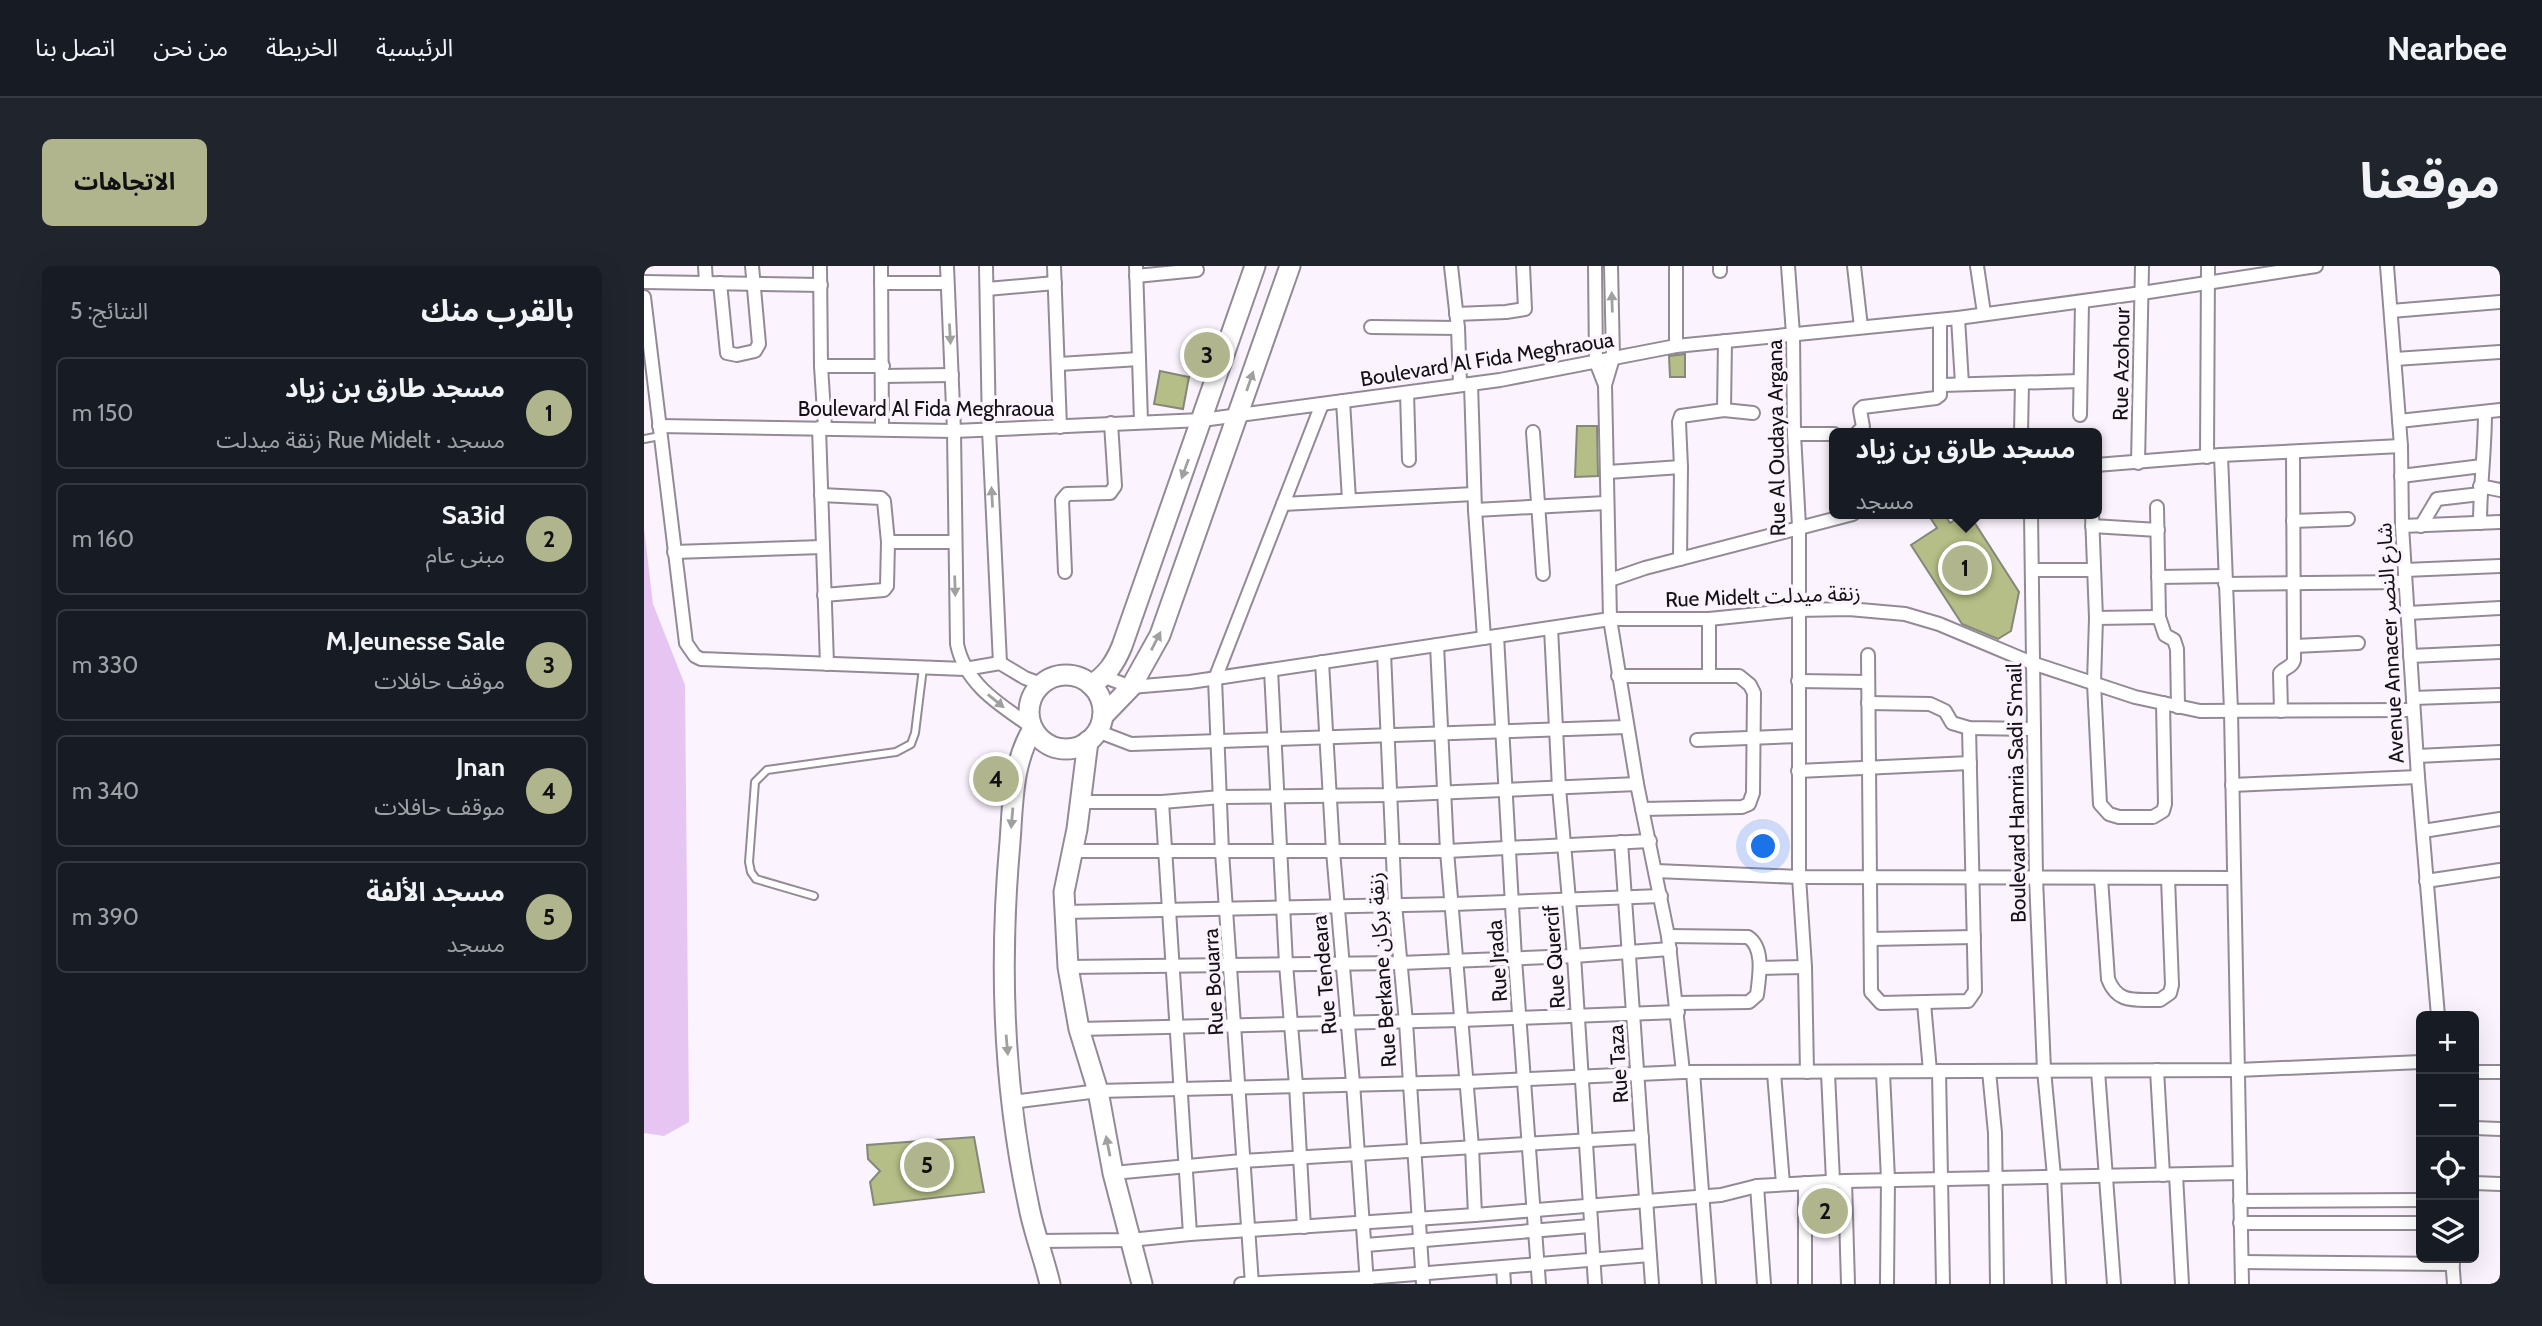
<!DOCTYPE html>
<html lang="ar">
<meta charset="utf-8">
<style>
:root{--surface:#171b24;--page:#20242c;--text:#f1f3f6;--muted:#9ea1a6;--line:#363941;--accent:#b0b58e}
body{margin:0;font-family:Cabin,"Noto Sans Arabic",sans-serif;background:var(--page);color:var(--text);direction:rtl}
.controls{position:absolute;right:21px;bottom:21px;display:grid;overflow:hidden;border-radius:10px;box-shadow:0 7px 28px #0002}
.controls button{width:63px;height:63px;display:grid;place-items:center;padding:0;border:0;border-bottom:2px solid var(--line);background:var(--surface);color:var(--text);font:35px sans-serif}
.you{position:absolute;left:1120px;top:581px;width:24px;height:24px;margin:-18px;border:5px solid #fff;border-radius:50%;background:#1a73e8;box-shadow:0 0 0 10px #1a73e833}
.badge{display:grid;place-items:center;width:46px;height:46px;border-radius:50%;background:var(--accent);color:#111;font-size:23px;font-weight:700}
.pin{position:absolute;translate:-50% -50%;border:4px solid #fff;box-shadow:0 2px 7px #0006}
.popup{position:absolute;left:1185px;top:162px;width:273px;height:91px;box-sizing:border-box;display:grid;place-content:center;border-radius:10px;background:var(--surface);filter:drop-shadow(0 2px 5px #0005);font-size:23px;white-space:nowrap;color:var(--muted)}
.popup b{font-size:26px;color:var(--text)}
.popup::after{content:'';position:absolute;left:50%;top:100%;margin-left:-14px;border:14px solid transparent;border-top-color:var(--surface)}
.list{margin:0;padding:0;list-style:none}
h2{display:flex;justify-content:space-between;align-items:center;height:91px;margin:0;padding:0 28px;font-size:30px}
h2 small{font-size:23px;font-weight:400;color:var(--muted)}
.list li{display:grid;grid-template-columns:46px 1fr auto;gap:21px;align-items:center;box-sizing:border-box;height:112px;margin:0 14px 14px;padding:0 14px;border:2px solid var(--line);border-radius:10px}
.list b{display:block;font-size:26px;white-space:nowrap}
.list p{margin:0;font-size:23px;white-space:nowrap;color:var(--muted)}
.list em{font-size:23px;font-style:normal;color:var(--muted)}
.icon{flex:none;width:38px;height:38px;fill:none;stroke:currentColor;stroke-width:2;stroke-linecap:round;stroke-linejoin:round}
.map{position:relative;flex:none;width:1856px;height:1018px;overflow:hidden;direction:ltr;border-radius:10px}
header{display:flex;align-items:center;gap:42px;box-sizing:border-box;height:98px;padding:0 35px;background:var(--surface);border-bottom:2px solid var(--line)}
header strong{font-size:33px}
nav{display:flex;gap:38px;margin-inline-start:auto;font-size:24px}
.intro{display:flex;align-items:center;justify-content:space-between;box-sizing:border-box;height:168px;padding:0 42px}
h1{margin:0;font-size:49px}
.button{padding:18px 32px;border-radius:10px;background:var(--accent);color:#111;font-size:24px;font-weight:700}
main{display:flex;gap:42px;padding:0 42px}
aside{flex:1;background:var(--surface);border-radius:10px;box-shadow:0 7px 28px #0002}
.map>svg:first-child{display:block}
.green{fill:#e7c5f3}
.building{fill:#b5be87;stroke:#848779;stroke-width:2}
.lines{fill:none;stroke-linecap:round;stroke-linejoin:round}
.lane-casing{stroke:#938a96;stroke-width:10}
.street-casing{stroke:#938a96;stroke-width:16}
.secondary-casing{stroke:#938a96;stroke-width:23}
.lane{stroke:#fff;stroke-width:6}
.street{stroke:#fff;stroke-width:12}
.secondary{stroke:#fff;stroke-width:19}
.oneway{fill:#a1a0a1}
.labels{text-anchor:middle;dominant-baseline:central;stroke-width:7;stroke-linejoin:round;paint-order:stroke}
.street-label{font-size:21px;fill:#141115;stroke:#fbf3fd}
</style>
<header>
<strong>Nearbee</strong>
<nav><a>الرئيسية</a><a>الخريطة</a><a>من نحن</a><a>اتصل بنا</a></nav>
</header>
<div class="intro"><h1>موقعنا</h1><a class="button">الاتجاهات</a></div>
<main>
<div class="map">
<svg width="1856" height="1018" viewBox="0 0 1856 1018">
<rect width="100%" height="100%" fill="#fbf3fd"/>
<!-- green -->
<path class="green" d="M0 262 9 338 41 419 45 856 20 870 0 867Z"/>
<!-- building -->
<g class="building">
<path d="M1041 88V111H1026L1025 90Z"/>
<path d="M516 105 545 111 539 143 510 138Z"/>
<path d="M933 160H953L954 210 931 211Z"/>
<path d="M1294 248H1300L1306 257 1321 248H1325L1375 326 1367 365 1354 373 1318 358 1267 279 1293 262 1287 253Z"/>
<path d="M330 871 340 926 230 939 226 916 236 905 224 893 223 879Z"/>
</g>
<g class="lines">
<!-- lane casing -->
<g class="lane-casing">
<g id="lane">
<path d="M0 173 16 170"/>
<path d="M170 630 112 613 107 606 105 596 111 516 123 504 252 486 267 478 271 467 279 402"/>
</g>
</g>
<!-- street casing -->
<g class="street-casing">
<g id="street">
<path d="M61 0 62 17"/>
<path d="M176 0 177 100 181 162"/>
<path d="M237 0 238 162"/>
<path d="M303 0 310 165 313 378C321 418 356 439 388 461"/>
<path d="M342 0 345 164 356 397"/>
<path d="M410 0 416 161"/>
<path d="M492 0 497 155"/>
<path d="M807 0 814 62 816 118"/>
<path d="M951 0 952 96 961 119"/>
<path d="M967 0 969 92 961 119 966 353 993 518 1024 670 1039 806"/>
<path d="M1076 0V5"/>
<path d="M1144 0 1149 68 1150 168 1155 260V611L1161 701 1163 806"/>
<path d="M1210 0 1217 61"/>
<path d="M1333 0 1340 47"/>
<path d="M1743 0 1757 180 1758 260 1774 511 1794 750"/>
<path d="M492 10 553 4"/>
<path d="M0 16 177 19"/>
<path d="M76 17 83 87 93 89 111 85 115 78 108 0"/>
<path d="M237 17H303"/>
<path d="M343 23 411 17"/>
<path d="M0 31 42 377 51 390 57 393 321 403 356 397 381 412 397 418"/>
<path d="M1747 45 1856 36"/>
<path d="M812 48 862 46 881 43 879 0"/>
<path d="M1314 52 1318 118"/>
<path d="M727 61 814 62"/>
<path d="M1032 80V0"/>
<path d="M1751 93 1856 86"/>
<path d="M415 98 495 93"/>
<path d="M177 100H239"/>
<path d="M239 110 308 109"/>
<path d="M827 118 831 244 840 372"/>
<path d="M1298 119 1436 115"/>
<path d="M763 127 765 194"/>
<path d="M699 135 705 234"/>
<path d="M1080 144 1081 75"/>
<path d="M1436 149 1438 36"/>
<path d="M1755 155 1856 144"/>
<path d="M15 160 310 165 558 154 856 114 1032 80 1314 52 1498 27 1672 0"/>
<path d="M175 162 183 398"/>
<path d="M889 166 899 308"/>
<path d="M1213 167 1219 161 1216 144 1219 141 1292 132 1296 129V54"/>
<path d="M1377 167 1378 117"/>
<path d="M1150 168H1190"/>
<path d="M1577 189 1587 445 1598 1018"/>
<path d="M1563 191 1564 0"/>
<path d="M1494 197 1498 0"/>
<path d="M1452 199 1577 189 1757 180"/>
<path d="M964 206 1037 201"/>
<path d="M1757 210 1838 200"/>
<path d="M1836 220 1856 224"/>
<path d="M177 229 237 232 240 235 244 276H310"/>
<path d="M639 238 830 228"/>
<path d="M1513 241 1515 351 1521 369 1530 374 1533 383 1534 441"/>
<path d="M831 244 962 237"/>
<path d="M1387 248 1392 612 1400 804 1410 910 1415 1018"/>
<path d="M1448 248 1452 352 1450 417 1456 538 1465 548 1475 551H1509L1519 545 1521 538 1519 437"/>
<path d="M1649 255 1704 253"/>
<path d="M1836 257C1836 220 1841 184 1841 147"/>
<path d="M1448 260 1514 264"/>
<path d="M1758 260 1856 256"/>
<path d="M1777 260 1793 233 1836 228"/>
<path d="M30 286 178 281"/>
<path d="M1036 293 1037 201 1035 156 1037 150 1080 144 1109 147"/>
<path d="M1388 304H1450"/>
<path d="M1761 304 1856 300"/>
<path d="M421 306 418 234 423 228 466 227 471 220 467 157"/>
<path d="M1514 311 1581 310"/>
<path d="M966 314 1001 302 1209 248"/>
<path d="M1581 318 1761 316"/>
<path d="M180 329 240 324 243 320 244 276"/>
<path d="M1764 347 1856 342"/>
<path d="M1452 352 1515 351"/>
<path d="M1065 353V410"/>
<path d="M907 362 915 522 930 690 951 1018"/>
<path d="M853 370 871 693 895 1018"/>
<path d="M793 379 803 585 828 881 831 949"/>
<path d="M1651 380 1714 377"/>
<path d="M740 387 751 638 762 756 779 1018"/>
<path d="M1224 389 1227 726 1237 737 1324 735 1331 725 1325 462"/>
<path d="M1766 390 1856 386"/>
<path d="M678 396 689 585 709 817 723 1018"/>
<path d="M627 404 642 698 652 819 660 961"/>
<path d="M974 410H1095L1106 419 1110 427 1109 527 1105 538 1098 541 998 543"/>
<path d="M461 411 487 421 546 416 966 353H1065L1153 344 1205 343 1261 348 1295 358 1388 397 1491 431 1556 445 1769 444"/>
<path d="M1154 415 1224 416"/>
<path d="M1769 432 1856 429"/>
<path d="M1224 437 1286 438 1301 445 1308 457 1325 462 1390 463"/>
<path d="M1637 445 1636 407C1641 401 1648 402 1650 394L1649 187"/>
<path d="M453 465 487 478 983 461"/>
<path d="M1053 474 1154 470"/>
<path d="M1773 490 1856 486"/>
<path d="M1154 505 1326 497"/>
<path d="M1588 519 1774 511"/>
<path d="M436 536H518L577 531 744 529 993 518"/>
<path d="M518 536 546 968"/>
<path d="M1779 565 1856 553"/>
<path d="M977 576 1008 1018"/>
<path d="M428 585H803L1006 575"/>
<path d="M1012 605 1155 611 1590 612"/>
<path d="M1457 612 1464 713C1474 739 1492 733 1516 734L1526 727 1528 719 1524 612"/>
<path d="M1782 615 1856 604"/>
<path d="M420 646 809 638 1017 630"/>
<path d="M1024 670 1104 671C1121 682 1115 712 1113 729L1105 736 1033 737"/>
<path d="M1227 673 1330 671"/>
<path d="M424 701 756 697 930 690 1026 683"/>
<path d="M1116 702 1161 701"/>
<path d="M1280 737 1286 805"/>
<path d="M435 763 817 754 1034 746"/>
<path d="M1513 804 1519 909"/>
<path d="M1295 805 1299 1018"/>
<path d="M1345 805 1351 867 1353 1018"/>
<path d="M1454 805 1470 1018"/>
<path d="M1049 806 1065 1018"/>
<path d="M1830 806H1856"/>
<path d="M1130 807 1139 918"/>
<path d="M1184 807 1189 915"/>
<path d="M1239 807 1244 913 1243 1018"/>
<path d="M368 836 454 825 823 816 1039 806 1594 804 1777 796"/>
<path d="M1830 862 1856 863"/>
<path d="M469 907 598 895 998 871"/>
<path d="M1532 909 1538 1018"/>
<path d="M1201 915 1204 1018"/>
<path d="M1161 917V1018"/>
<path d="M1830 917 1856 918"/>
<path d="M1113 920 1120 1018"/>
<path d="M1596 935 1777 934"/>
<path d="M1596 957H1777"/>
<path d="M396 975 486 974 546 968 831 949 1077 929 1113 920 1201 915 1596 907"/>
<path d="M722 979 946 960"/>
<path d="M1808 992 1810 1018"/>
<path d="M1598 996 1809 998"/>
<path d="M859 1001 860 1018"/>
<path d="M597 1018 723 1012 1006 989"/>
<path d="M608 1018 578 586 571 413 678 138"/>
</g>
</g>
<!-- secondary casing -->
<g class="secondary-casing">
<g id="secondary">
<circle cx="422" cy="446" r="37"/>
<path d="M447 419C463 409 471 397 478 380L611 0"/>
<path d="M459 450 487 421 516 369 646 0"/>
<path d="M389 463C368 497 369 537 366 576 355 698 359 821 385 941 390 967 400 992 406 1018"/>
<path d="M444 475 433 563 420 626 424 701 435 763 454 825 469 907 498 1018"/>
</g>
</g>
<!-- lane -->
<use href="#lane" class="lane"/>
<!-- street -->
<use href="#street" class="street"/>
<!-- secondary -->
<use href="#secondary" class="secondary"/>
</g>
<!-- one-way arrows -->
<defs><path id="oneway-solid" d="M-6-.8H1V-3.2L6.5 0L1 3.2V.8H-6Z" transform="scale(1.75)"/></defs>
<g class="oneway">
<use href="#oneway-solid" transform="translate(968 36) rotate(-92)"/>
<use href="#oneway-solid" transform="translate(306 68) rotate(87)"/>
<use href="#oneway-solid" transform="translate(606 115) rotate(-71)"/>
<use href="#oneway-solid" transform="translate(541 203) rotate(110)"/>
<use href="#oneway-solid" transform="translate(348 231) rotate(-93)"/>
<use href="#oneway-solid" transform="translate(311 320) rotate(88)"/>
<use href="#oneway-solid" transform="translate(512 375) rotate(-63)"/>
<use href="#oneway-solid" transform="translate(352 435) rotate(39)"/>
<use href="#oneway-solid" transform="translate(368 552) rotate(95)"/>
<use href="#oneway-solid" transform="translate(363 779) rotate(85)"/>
<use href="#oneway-solid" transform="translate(464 880) rotate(-101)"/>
</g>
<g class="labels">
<!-- street labels -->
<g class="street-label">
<text transform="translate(843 93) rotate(-9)">Boulevard Al Fida Meghraoua</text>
<text transform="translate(1477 98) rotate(-89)">Rue Azohour</text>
<text x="282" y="142">Boulevard Al Fida Meghraoua</text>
<text transform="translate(1132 172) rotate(-91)">Rue Al Oudaya Argana</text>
<text transform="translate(1119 330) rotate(-2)">Rue Midelt زنقة ميدلت</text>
<text transform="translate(1746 377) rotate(-93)">Avenue Annacer شارع النصر</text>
<text transform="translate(1372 527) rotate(-91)">Boulevard Hamria Sadi S'mail</text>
<text transform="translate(910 691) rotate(-94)">Rue Quercif</text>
<text transform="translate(853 695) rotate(-94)">Rue Jrada</text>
<text transform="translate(738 704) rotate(-94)">Rue Berkane زنقة بركان</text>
<text transform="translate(680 709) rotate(-95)">Rue Tendeara</text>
<text transform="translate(569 716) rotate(-93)">Rue Bouarra</text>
<text transform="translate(974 798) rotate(-94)">Rue Taza</text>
</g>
</g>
</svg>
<div class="controls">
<button>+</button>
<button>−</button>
<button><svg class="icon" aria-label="locate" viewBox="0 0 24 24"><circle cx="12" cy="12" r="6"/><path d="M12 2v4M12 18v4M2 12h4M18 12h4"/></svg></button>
<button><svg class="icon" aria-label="layers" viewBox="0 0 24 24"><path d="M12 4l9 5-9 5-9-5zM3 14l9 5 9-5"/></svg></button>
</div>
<div class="you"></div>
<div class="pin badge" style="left:1321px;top:302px">1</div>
<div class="popup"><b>مسجد طارق بن زياد</b>مسجد</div>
<div class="pin badge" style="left:1181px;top:945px">2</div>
<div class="pin badge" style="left:563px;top:89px">3</div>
<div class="pin badge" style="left:352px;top:513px">4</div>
<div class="pin badge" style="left:283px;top:899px">5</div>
</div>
<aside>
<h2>بالقرب منك<small>النتائج: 5</small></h2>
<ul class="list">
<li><span class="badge">1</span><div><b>مسجد طارق بن زياد</b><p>مسجد · Rue Midelt زنقة ميدلت</p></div><em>150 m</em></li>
<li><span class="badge">2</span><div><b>Sa3id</b><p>مبنى عام</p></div><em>160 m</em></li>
<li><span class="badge">3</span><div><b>M.Jeunesse Sale</b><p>موقف حافلات</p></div><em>330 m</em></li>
<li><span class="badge">4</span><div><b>Jnan</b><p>موقف حافلات</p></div><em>340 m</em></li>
<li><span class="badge">5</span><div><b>مسجد الألفة</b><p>مسجد</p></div><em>390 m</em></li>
</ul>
</aside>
</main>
